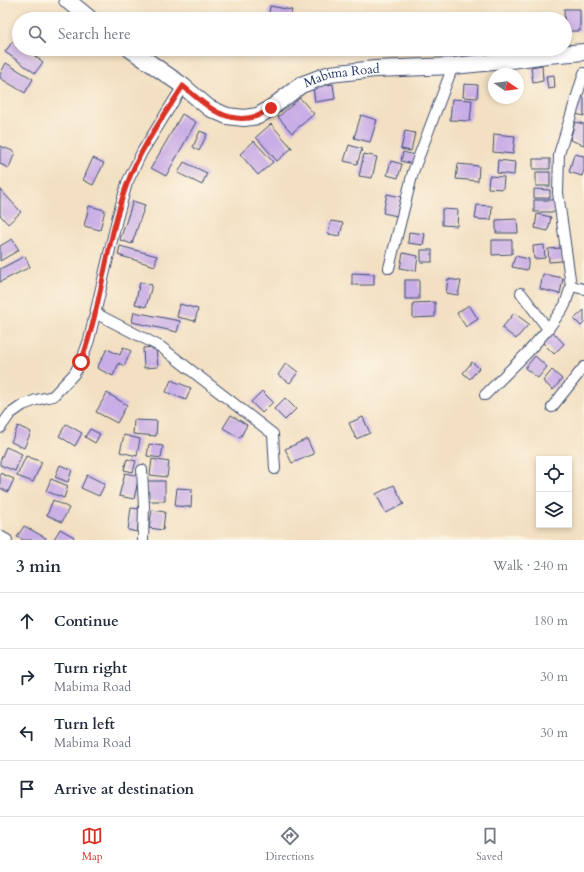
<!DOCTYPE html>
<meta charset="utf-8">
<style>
:root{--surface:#fff;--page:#f6f6f7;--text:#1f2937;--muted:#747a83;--line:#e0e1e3;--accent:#d93025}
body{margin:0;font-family:Cardo,serif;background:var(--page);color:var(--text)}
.controls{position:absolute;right:12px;bottom:12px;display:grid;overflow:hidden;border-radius:0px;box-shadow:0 2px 6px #0003}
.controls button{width:36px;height:36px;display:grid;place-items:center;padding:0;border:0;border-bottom:1px solid var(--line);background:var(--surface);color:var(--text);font:20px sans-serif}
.compass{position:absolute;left:488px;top:68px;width:36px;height:36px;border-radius:50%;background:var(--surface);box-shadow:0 2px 6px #0003;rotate:103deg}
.stop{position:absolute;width:12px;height:12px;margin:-9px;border:3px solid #d93025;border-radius:50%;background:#fff}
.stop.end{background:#d93025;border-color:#fff;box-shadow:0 1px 4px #0008}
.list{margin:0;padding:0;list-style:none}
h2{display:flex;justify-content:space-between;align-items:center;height:52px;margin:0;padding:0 16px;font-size:17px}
h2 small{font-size:13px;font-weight:400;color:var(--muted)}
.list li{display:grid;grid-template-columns:26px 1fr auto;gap:12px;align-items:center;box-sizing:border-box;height:56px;padding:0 16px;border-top:1px solid var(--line)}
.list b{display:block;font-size:15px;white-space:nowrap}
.list p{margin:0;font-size:13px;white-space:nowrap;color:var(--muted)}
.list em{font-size:13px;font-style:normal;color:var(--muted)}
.icon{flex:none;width:22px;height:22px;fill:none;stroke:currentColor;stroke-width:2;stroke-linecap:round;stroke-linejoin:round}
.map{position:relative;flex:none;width:584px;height:540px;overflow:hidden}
.search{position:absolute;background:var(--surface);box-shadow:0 2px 6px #0003;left:12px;right:12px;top:12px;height:44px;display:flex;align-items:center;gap:10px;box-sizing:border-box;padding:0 14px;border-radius:22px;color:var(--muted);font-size:15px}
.sheet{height:276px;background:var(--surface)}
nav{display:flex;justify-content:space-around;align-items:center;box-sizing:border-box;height:56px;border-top:1px solid var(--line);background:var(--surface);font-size:11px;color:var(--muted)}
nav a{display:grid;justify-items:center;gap:2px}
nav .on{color:var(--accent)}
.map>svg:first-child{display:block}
.building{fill:#c9ade6}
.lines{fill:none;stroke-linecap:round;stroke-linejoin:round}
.street-casing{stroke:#3b4a6d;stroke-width:12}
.primary-casing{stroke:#3b4a6d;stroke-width:18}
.street{stroke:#fff;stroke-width:10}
.primary{stroke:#fff;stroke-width:16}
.route{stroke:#d93025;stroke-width:5}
.labels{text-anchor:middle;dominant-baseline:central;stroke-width:3;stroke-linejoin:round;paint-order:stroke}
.street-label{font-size:13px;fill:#1b2f5e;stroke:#fcf5e5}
</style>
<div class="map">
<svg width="584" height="540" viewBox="0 0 584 540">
<rect width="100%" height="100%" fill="#fcf5e5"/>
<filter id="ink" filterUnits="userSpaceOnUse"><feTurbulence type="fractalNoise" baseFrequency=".025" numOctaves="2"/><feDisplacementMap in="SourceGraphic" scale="8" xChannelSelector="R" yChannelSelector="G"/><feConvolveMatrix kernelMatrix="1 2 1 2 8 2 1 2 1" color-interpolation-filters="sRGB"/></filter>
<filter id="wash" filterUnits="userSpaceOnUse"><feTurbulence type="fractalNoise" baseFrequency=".012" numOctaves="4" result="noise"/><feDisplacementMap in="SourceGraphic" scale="16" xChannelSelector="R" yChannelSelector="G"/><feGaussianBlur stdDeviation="0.9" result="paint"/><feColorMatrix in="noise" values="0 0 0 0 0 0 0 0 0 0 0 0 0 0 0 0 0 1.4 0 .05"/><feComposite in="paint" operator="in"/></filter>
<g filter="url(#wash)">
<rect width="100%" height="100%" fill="#f3e0c2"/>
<g id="blocks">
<!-- building -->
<g class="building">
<path d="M270 6 292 10 290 19H268Z"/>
<path d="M564 9H580V31H565Z"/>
<path d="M13 41 19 45V49H25L43 62 35 73 5 52Z"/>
<path d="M390 49H406L405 54 390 51Z"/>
<path d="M6 63 33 79 25 93 0 78V74Z"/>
<path d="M542 65 543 81 533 83 531 67Z"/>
<path d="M554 75 555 88 548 89 546 76Z"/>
<path d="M333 84 335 99 315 102 313 87Z"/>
<path d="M464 84 478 85 477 98 463 97Z"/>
<path d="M581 96 584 97V116L576 114Z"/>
<path d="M300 98 314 114 292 133 278 117Z"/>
<path d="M452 99 472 100 470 121 450 120Z"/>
<path d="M182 114 196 122 166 176 151 168Z"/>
<path d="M361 115 377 120 370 142 354 138Z"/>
<path d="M575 122 584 124V145L570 140Z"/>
<path d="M271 124 292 148 277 161 256 137Z"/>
<path d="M200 131 207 134 199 151 193 147Z"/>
<path d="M405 131 415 133 411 151 401 149Z"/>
<path d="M494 134 515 136 513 154 493 152Z"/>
<path d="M254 141 273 162 258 175 240 154Z"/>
<path d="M349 145 362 149 357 164 344 161Z"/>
<path d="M0 146 15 152 9 168 0 164Z"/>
<path d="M403 152 415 155 413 164 401 161Z"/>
<path d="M364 154 377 157 372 178 359 176Z"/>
<path d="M574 154 584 156V170L582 176 569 172Z"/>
<path d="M93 158 104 163 93 185 83 180Z"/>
<rect x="533" y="159" width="17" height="10"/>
<path d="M498 160 515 162 514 175 497 173Z"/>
<path d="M391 161 402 164 398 178 387 175Z"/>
<path d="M184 162 207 173 202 185 178 173Z"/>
<path d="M458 164 479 166 478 181 456 179Z"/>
<rect x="536" y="172" width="14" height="14"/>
<path d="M489 176 504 177 503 189 488 188Z"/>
<path d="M0 189 21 212 8 224 0 215Z"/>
<path d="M534 189 550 190V198H534Z"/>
<path d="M387 194 401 197 397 216 383 213Z"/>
<rect x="534" y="200" width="23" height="12"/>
<path d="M133 201 145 205 132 244 120 240Z"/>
<path d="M477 205 492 206 491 220 475 219Z"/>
<path d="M89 206 105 210 100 230 84 226Z"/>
<path d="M442 209 458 210 457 226 442 225Z"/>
<path d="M537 214 551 217 548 231 535 228Z"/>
<path d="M517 219 518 233H496V220Z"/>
<path d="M331 221 343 223 340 236 328 234Z"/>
<path d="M409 232 425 234 423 245 408 243Z"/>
<path d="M12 239 19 250 0 261V246Z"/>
<path d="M492 240H512V254L492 255Z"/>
<path d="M544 245 545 258 534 259 533 246Z"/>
<path d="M120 246 157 256 155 266 118 255Z"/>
<path d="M561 248 562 261 549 262 548 249Z"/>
<rect x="421" y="250" width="11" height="12"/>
<path d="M403 253 418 256 416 271 400 268Z"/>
<path d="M25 256 30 267 0 282V269Z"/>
<path d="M515 256 529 259 527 270 512 267Z"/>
<path d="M352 273 374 274V285H352Z"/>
<path d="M543 274 563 278 560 294 540 289Z"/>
<path d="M448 279 461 281 458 295 446 293Z"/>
<rect x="405" y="280" width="14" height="19"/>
<path d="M140 282 152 285 146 307 135 304Z"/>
<path d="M435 302V317L413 318V303Z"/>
<path d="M180 304 198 309 195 321 177 317Z"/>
<path d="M469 305 478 319 466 327 457 313Z"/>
<path d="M584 310V323L581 326 574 319Z"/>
<path d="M134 312 180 321 177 332 132 322Z"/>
<path d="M514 313 529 324 516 339 502 328Z"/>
<path d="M553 332 564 344 554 354 542 342Z"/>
<path d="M123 347 131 351 124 366 119 363 113 376 97 368 107 349 120 355Z"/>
<path d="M156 347 158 367 144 368 143 348Z"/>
<path d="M535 356 547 367 538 378 525 368Z"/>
<path d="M472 362 479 368 470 379 463 373Z"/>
<path d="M286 363 298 372 290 383 278 375Z"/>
<path d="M552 370 562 379 553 390 543 381Z"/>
<path d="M171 380 191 388 186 400 166 392Z"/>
<path d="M262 391 273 402 262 413 251 402Z"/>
<path d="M107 393 127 405 117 423 96 412Z"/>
<path d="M285 398 296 409 285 420 274 409Z"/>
<path d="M231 415 247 425 240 438 223 428Z"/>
<path d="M363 417 370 433 356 439 349 423Z"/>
<path d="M134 420 157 421 156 436 133 434Z"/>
<path d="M66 424 82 433 75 446 59 436Z"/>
<path d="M18 426 31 432 24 448 11 442Z"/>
<path d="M90 429 100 434 95 443 85 437Z"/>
<path d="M124 435 140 439 137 456 120 452Z"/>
<path d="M307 439 314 454 292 463 285 449Z"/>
<path d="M149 444 163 446 161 458 147 456Z"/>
<path d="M6 447 22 454 15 471 0 465V461Z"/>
<path d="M26 456 42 462 33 482 17 476Z"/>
<path d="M127 459 136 461 133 472 124 470Z"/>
<path d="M152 459 169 462 167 477 150 475Z"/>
<path d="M60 465 72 470 68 482 55 477Z"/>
<path d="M0 473 14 479 8 492 0 488Z"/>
<path d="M125 473 139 476 134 499 119 496Z"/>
<path d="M87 475 105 484 99 496 81 488Z"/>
<path d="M51 479 68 486 64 498 46 491Z"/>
<rect x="147" y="481" width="18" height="20"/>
<path d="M394 485 404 504 386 513 376 494Z"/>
<path d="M177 488 192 489 191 507 175 506Z"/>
<path d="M53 500 69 508 62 522 47 515Z"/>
<path d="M131 508 141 509 137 532 128 530Z"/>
<path d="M152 510 165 512 163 530 149 528Z"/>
<path d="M24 526 46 538 45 540H23L17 537Z"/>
<path d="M60 529 74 537 72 540 54 539Z"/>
</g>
</g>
</g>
<g filter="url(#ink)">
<use href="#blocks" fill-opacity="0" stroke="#3b4a6d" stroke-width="1"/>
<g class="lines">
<!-- street casing -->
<g class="street-casing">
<g id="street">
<path d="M389 268 413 172 453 66"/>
<path d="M571 286 584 289"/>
<path d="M521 293 548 329"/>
<path d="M95 313 161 347 273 434 275 469"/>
<path d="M485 395 527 353 548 329 565 305 571 286 558 193 559 154 584 73"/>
<path d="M552 407 584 367"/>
<path d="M0 428 10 414 23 405 36 400 53 396 74 374 81 362 89 340 117 219 127 183 142 152 183 86"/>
<path d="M142 470 144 507 143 540"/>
<path d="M0 536 7 540"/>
</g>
</g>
<!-- primary casing -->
<g class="primary-casing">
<g id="primary">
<path d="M67 0 90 19"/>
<path id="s1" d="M130 49 183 86 209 108 227 116 244 118 258 116 271 108 301 85 330 74 375 69 453 66 504 61 547 55 584 52"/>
</g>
</g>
<!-- street -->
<use href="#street" class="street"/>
<!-- primary -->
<use href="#primary" class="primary"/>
</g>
</g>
<g class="lines" filter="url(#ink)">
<!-- route -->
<path class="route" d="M81 362C102 304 106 242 127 184 140 149 163 117 183 86 204 104 226 126 257 116 262 114 266 111 271 108"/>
</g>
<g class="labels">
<!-- street labels -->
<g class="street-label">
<text stroke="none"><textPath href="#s1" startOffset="245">Mabima Road</textPath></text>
</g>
</g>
</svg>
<div class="controls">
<button><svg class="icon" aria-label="locate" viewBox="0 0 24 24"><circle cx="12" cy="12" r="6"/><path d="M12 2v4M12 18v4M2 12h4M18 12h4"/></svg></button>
<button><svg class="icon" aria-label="layers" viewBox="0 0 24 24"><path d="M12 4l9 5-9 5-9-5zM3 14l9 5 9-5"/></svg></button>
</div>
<svg class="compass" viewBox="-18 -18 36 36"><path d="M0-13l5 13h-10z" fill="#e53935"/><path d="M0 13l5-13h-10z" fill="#747a83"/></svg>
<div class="stop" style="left:81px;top:362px"></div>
<div class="stop end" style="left:271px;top:108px"></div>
<div class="search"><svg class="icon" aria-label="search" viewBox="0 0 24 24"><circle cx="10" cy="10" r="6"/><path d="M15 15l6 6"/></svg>Search here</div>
</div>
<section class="sheet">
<h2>3 min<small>Walk · 240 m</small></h2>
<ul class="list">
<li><svg class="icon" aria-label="ahead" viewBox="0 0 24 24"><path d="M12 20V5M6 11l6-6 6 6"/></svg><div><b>Continue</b></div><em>180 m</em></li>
<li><svg class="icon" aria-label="right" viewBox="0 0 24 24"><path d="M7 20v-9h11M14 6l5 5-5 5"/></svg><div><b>Turn right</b><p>Mabima Road</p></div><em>30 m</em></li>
<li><svg class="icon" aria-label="left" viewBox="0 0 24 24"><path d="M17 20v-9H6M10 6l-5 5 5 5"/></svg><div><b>Turn left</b><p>Mabima Road</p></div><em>30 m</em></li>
<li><svg class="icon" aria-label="arrive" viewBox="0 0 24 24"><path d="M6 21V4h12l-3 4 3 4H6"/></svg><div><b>Arrive at destination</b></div></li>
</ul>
</section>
<nav>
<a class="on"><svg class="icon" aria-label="map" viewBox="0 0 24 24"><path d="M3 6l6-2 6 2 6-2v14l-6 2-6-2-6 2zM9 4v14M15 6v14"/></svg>Map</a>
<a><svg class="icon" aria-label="directions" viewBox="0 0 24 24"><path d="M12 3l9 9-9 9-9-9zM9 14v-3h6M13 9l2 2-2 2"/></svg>Directions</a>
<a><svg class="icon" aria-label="saved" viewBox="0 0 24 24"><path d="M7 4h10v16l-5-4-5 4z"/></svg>Saved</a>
</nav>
